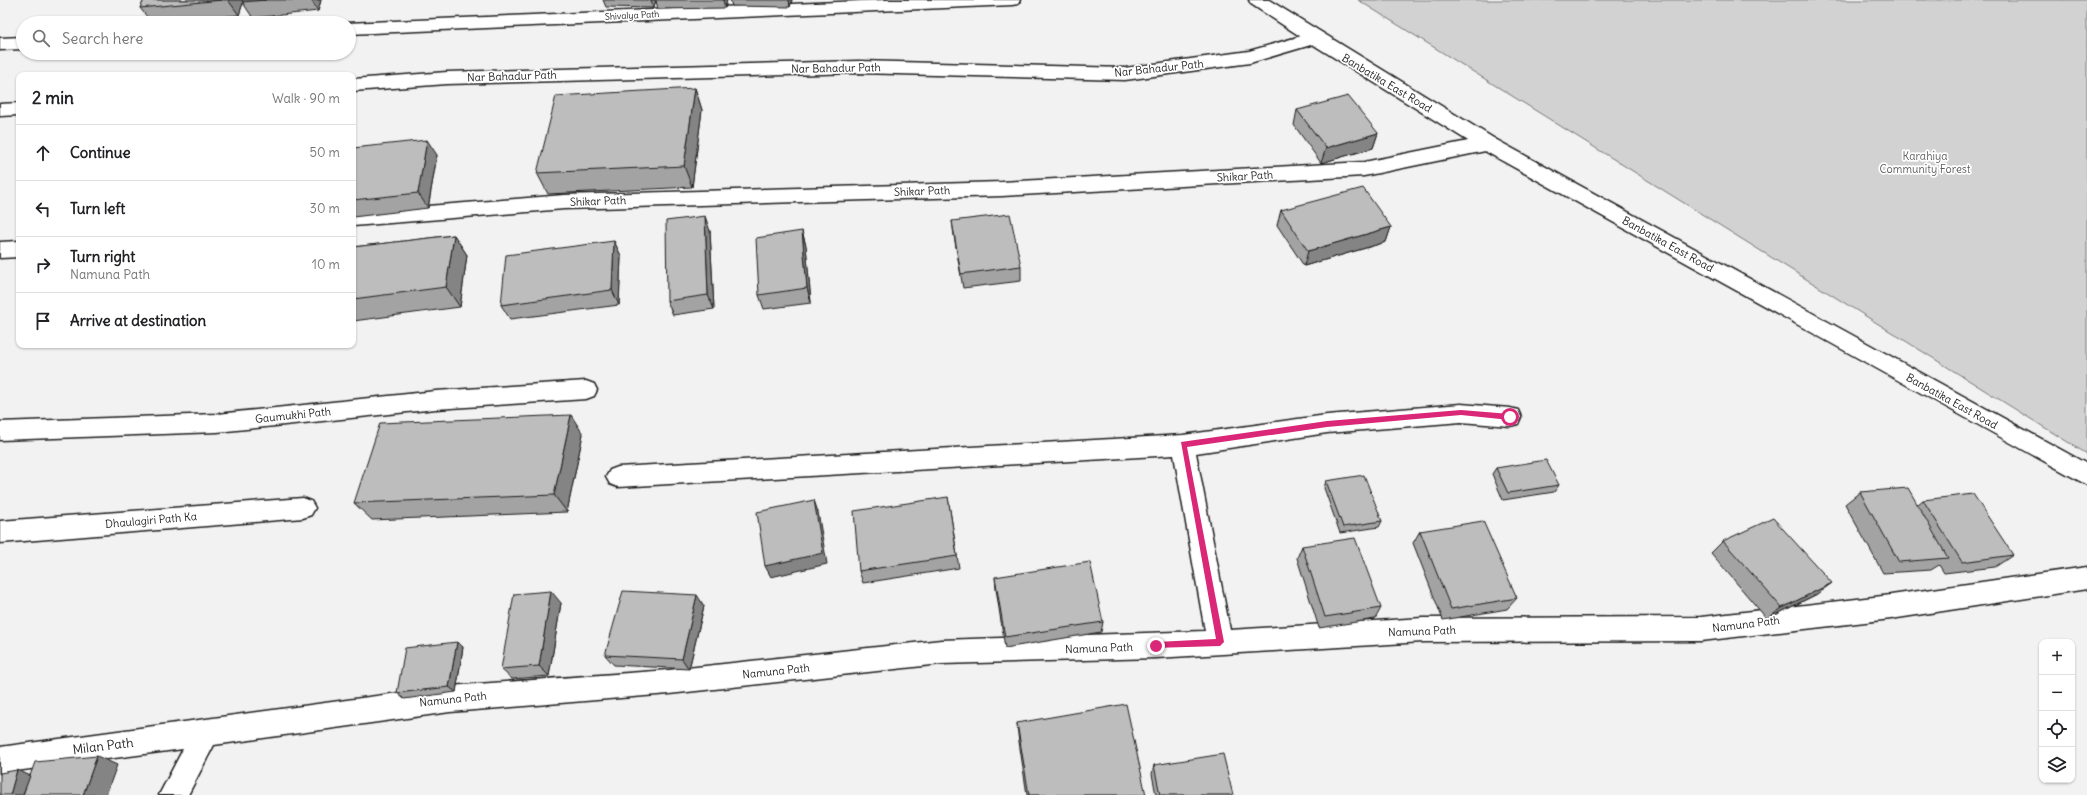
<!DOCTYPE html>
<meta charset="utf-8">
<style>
:root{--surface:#fff;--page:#f6f6f6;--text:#202124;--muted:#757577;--line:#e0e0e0}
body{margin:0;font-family:Delius,sans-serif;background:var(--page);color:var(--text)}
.controls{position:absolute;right:12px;bottom:12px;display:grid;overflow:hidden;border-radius:8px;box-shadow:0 1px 3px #0004}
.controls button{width:36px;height:36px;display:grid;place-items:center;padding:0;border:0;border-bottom:1px solid var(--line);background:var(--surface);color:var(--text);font:20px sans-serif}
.stop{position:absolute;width:12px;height:12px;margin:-9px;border:3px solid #db2777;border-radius:50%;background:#fff}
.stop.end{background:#db2777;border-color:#fff;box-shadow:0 1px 4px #0008}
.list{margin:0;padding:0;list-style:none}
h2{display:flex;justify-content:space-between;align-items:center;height:52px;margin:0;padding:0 16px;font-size:17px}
h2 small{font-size:13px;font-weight:400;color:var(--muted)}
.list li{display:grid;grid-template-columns:26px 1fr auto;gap:12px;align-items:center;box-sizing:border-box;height:56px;padding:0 16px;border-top:1px solid var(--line)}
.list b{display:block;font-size:15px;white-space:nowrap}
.list p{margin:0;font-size:13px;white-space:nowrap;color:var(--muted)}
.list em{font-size:13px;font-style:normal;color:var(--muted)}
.icon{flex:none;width:22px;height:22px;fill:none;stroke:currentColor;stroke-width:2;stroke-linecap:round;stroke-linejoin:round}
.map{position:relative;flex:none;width:2087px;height:795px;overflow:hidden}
.search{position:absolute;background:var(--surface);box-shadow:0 1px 3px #0004;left:16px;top:16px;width:340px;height:44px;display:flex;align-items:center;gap:10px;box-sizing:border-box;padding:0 14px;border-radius:22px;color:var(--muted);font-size:15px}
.panel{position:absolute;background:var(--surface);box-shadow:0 1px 3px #0004;left:16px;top:72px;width:340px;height:276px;border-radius:8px}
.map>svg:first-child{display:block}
.green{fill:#d2d2d2;stroke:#777}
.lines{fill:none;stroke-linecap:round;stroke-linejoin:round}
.minor-casing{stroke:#1c1c1c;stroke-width:3}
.tertiary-casing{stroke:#1c1c1c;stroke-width:3}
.minor{fill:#fff;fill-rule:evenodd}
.tertiary{fill:#fff;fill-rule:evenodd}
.wall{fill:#a3a3a3;stroke:#1c1c1c}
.shaded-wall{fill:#848484;stroke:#1c1c1c}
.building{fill:#bdbdbd;stroke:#1c1c1c}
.route{fill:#db2777}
.labels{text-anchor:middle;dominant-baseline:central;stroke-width:3.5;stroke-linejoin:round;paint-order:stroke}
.far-street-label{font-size:9px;fill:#1c1c1c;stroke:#fff}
.street-label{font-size:11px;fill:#1c1c1c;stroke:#fff}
.park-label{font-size:11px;fill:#5c5c5c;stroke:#fff}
.near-street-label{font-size:13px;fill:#1c1c1c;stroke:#fff}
</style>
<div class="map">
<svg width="2087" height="795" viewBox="0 0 2087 795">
<rect width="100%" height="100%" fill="#f2f2f2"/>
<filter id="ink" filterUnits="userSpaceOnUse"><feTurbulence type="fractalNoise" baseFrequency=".025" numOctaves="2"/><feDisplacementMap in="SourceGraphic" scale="8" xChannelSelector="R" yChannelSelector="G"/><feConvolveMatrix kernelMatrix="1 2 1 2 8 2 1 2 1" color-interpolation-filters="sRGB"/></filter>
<g filter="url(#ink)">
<!-- green -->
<path class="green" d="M1358 0H2087V454Z"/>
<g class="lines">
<!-- minor casing -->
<g class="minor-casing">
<g id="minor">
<path d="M884 0H1020L1018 4 1012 5 349 34V23H347Z"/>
<path d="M1315 32 1321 34 1324 38 1321 42 1250 63 1125 80 858 73 447 84 353 91V79L447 72 858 61 1125 68 1249 51Z"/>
<path d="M23 37V49L0 50V38Z"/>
<path d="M19 103V115L0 116V104Z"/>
<path d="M1488 137 1495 139 1497 144 1495 149 1364 176 1002 196 564 209 353 226V212L564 195 1002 182 1364 162Z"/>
<path d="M19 241V257L0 258V242Z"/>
<path d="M586 381 594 384 597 390 594 396 586 399 436 409 217 432 0 440V422L217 414 436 391Z"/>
<path d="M1461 404 1510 408 1518 410 1521 417 1518 424 1510 426 1461 422 1327 433 1196 453 1230 630 1423 618 1701 617 1891 595 2087 567V589L1891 619 1701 641 1423 642 1156 658 941 664 669 694 450 712 214 745 188 795H159L183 749 0 773V747L450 686 669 670 941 640 1205 631 1174 455 618 487 610 484 606 477 610 470 618 467 1183 435 1327 415Z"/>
<path d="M303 498 311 501 315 508 311 515 303 518 0 543V521Z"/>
</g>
</g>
<!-- tertiary casing -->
<g class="tertiary-casing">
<path id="tertiary" d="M1249 0H1269L1495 139 2087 464V485L1481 149 1309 42 1251 4Z"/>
</g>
<!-- minor -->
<use href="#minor" class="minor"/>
<!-- tertiary -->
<use href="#tertiary" class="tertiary"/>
</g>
<!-- wall -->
<g class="wall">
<path d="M144 0H321L318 11 253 18 243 3 239 15 163 23H152L140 8Z"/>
<path d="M603 0H727L725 8 658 9 656 1 653 8 606 7Z"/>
<path d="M730 0H792L790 7 732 6Z"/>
<path d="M695 88 702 110 692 187 548 194 537 173Z"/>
<path d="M1297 110 1378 133 1373 148 1321 163 1294 125Z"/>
<path d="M353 148 437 155 428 208 353 217Z"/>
<path d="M1281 210 1391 227 1386 242 1304 266 1277 225Z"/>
<path d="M952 221 1021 266V281L963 288 954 236Z"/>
<path d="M710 231 714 309 673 315 667 301Z"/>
<path d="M802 231 806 246 811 303 764 309 759 295Z"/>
<path d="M454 235 467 255 460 307 353 321V247Z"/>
<path d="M614 241 621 256 619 305 510 319 501 305Z"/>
<path d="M583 434 567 512 372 520 354 503Z"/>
<path d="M1496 468 1559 485 1554 492 1503 500 1492 474Z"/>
<path d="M1326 481 1382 521 1379 527 1340 533 1324 488Z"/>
<path d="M1860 492 1918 504 1923 500 2013 555 1995 567 1944 573 1939 565 1931 570 1883 573 1845 504Z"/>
<path d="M948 497 959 568 863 583 859 571Z"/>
<path d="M1420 531 1517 598 1507 609 1443 620 1413 543Z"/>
<path d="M1723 541 1817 594 1767 619 1711 553Z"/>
<path d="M1302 546 1381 608 1375 619 1319 628 1297 558Z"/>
<path d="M995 577 1103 622 1101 632 1005 648 996 589Z"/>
<path d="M561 603 549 676 512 679 501 669Z"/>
<path d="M704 606 689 669 614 665 605 655Z"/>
<path d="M457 642 463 647 456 692 404 699 397 693Z"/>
<path d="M1017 723 1146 795H1027L1018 735Z"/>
<path d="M1154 765 1233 795H1156L1152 774Z"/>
</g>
<!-- shaded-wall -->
<g class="shaded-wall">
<path d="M228 0H244L239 15Z"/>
<path d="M311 0H321L318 11Z"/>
<path d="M651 0H656V1L653 8Z"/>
<path d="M723 0H727L725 8Z"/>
<path d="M789 0H792L790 7Z"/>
<path d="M695 88 702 110 692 187 684 166Z"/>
<path d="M1378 133 1373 148 1321 163 1326 148Z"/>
<path d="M427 140 437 155 428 208 418 193Z"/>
<path d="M705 216 710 231 714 309 708 295Z"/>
<path d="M1391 227 1386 242 1304 266 1308 251Z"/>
<path d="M802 231 806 246 811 303 807 288Z"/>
<path d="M454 235 467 255 460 307 446 287Z"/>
<path d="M614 241 621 256 619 305 612 290Z"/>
<path d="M571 415 583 434 567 512 554 495Z"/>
<path d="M814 500 818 512 827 564 771 577 765 566Z"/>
<path d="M1832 583 1817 594 1767 619 1782 608Z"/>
<path d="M551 591 561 603 549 676 539 666Z"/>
<path d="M697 595 704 606 689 669 682 659Z"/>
<path d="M457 642 463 647 456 692 449 687Z"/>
<path d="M97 756 117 765 106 795H83Z"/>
<path d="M17 770 38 779 34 795H10Z"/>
</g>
<!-- building -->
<g class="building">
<path d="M144 0H222L140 8Z"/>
<path d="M243 0H266L242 2Z"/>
<path d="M695 88 684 166 537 173 556 96Z"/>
<path d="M1348 96 1378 133 1326 148 1297 110Z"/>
<path d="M427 140 418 193 353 200V148Z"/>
<path d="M1363 188 1391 227 1308 251 1281 210Z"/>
<path d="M1010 214 1021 266 961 274 952 221Z"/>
<path d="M705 216 708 295 667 301 666 221Z"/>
<path d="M802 231 807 288 759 295 756 238Z"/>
<path d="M454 235 446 287 353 299V247Z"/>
<path d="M614 241 612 290 501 305 506 255Z"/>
<path d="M571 415 554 495 354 503 380 423Z"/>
<path d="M1546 460 1559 485 1508 493 1496 468Z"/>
<path d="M1364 475 1382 521 1343 527 1326 481Z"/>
<path d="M1908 488 1948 558 1899 562 1860 492Z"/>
<path d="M1973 494 2013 555 1962 562 1923 500Z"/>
<path d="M948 497 957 556 859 571 854 511Z"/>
<path d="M814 500 823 553 765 566 757 512Z"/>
<path d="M1773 518 1832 583 1782 608 1723 541Z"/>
<path d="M1483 521 1517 598 1451 609 1420 531Z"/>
<path d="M1355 538 1381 608 1325 617 1302 546Z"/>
<path d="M1090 562 1103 622 1005 637 995 577Z"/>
<path d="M551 591 539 666 501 669 514 594Z"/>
<path d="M623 591 697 595 682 659 605 655Z"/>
<path d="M457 642 449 687 397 693 405 648Z"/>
<path d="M1126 704 1146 795H1029L1017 723Z"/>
<path d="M1223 754 1233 795H1160L1154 765Z"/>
<path d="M97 756 83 795H23L35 762Z"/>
<path d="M17 770 10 795H0V773Z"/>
</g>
</g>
<!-- route -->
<path class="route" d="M1461 410 1510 414 1513 417 1510 420 1461 415 1327 427 1187 447 1224 642 1220 646 1153 648 1152 646 1156 642 1216 639 1181 442 1327 421Z"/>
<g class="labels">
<!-- far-street labels -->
<g class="far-street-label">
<text transform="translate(632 15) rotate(-3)">Shivalya Path</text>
</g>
<!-- street labels -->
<g class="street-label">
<text transform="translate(836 68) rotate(-1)">Nar Bahadur Path</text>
<text transform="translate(1159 68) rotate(-6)">Nar Bahadur Path</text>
<text transform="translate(512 76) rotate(-2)">Nar Bahadur Path</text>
<text transform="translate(1387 83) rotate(31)">Banbatika East Road</text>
<text transform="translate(1245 176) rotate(-3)">Shikar Path</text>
<text transform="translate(922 191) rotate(-2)">Shikar Path</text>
<text transform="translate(598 201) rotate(-2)">Shikar Path</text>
<text transform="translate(1668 244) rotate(29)">Banbatika East Road</text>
<text transform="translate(1952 401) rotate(29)">Banbatika East Road</text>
<text transform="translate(293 415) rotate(-6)">Gaumukhi Path</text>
<text transform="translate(151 520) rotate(-5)">Dhaulagiri Path Ka</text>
<text transform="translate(1746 624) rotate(-7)">Namuna Path</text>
<text transform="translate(1422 631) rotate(-2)">Namuna Path</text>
<text transform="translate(1099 648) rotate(-2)">Namuna Path</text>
<text transform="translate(776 671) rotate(-6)">Namuna Path</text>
<text transform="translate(453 699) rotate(-6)">Namuna Path</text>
</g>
<!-- park labels -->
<g class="park-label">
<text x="1925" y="156">Karahiya<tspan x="1925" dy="13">Community Forest</tspan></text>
</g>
<!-- near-street labels -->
<g class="near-street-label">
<text transform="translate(103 746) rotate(-7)">Milan Path</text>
</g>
</g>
</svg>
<div class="controls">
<button>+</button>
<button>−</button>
<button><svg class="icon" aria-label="locate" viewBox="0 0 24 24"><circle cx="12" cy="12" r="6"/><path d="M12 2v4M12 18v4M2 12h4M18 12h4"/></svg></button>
<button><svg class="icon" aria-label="layers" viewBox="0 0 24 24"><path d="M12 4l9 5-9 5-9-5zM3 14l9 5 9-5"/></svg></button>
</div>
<div class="stop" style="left:1510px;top:417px"></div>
<div class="stop end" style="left:1156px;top:646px"></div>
<div class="search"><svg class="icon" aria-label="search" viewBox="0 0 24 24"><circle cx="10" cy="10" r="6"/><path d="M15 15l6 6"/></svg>Search here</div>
<section class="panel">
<h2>2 min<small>Walk · 90 m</small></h2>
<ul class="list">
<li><svg class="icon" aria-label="ahead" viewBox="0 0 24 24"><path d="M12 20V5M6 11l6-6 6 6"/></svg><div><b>Continue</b></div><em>50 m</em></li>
<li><svg class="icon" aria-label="left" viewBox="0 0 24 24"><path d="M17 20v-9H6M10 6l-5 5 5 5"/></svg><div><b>Turn left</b></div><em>30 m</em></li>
<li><svg class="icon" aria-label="right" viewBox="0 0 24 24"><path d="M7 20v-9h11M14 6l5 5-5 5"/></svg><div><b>Turn right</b><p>Namuna Path</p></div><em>10 m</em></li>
<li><svg class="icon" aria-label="arrive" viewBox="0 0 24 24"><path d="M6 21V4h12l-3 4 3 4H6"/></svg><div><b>Arrive at destination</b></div></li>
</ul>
</section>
</div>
